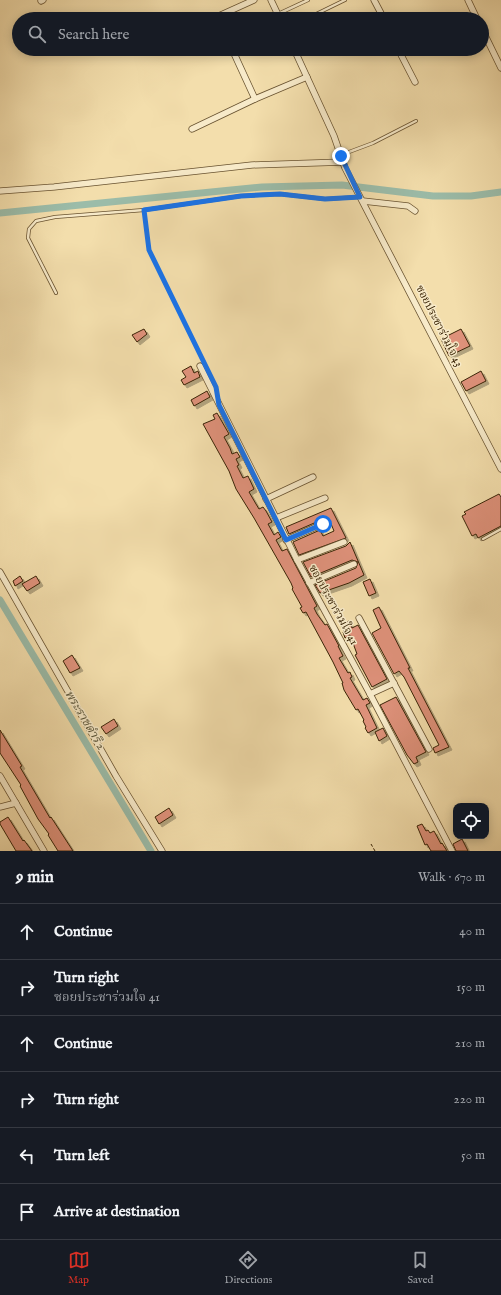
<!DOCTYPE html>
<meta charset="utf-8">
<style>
:root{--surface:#171b24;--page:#242831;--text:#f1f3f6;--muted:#9ea1a6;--line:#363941;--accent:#d93025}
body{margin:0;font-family:"IM FELL English","Noto Serif Thai",serif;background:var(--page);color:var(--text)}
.controls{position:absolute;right:12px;bottom:12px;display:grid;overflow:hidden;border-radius:8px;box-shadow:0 2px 10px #0003}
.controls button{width:36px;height:36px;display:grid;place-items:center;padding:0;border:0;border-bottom:1px solid var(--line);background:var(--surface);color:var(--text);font:20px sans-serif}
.stop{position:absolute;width:12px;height:12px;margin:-9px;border:3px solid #1a73e8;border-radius:50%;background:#fff}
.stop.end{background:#1a73e8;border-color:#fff;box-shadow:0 1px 4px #0008}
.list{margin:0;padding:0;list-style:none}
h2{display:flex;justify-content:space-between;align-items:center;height:52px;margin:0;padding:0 16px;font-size:17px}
h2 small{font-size:13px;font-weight:400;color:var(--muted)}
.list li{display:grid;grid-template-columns:26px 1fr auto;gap:12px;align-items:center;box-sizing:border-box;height:56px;padding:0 16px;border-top:1px solid var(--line)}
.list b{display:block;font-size:15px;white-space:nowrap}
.list p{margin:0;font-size:13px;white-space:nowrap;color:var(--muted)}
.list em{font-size:13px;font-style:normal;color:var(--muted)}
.icon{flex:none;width:22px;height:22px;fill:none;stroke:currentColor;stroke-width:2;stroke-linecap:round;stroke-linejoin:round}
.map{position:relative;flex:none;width:501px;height:851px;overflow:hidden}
.search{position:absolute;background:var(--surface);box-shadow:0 2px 10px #0003;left:12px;right:12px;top:12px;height:44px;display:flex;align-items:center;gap:10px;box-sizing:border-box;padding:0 14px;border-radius:22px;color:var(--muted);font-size:15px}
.sheet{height:388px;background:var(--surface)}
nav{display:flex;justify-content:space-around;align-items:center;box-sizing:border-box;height:56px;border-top:1px solid var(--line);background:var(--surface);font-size:11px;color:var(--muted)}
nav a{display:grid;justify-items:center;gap:2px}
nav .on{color:var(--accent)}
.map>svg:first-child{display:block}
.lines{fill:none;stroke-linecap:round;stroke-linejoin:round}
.canal{stroke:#9bbca9;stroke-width:7}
.building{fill:#de917a;stroke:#3a2406;filter:url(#shadow)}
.lane-casing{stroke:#685230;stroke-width:4}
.street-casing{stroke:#685230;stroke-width:7}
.path{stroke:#3a2406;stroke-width:1;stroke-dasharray:3 2;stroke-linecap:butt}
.lane{stroke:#f7eac9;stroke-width:2.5}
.street{stroke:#f7eac9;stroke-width:5.5}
.route{stroke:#1a73e8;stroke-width:5}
.labels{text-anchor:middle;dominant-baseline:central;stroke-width:3;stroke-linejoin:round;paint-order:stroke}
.street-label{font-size:11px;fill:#3a2406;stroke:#f7eac9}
.water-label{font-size:12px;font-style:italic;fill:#575237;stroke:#f7eac9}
</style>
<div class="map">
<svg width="501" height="851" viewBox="0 0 501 851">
<defs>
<filter id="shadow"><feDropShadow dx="3" dy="3" stdDeviation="0" flood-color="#0004"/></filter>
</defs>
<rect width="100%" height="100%" fill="#f3deac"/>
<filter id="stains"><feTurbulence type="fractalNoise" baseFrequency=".005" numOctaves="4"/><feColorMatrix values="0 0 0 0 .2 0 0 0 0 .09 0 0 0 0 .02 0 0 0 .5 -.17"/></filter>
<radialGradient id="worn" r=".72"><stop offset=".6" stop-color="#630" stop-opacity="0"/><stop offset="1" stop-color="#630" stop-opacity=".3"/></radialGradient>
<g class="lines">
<!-- canal -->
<g class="canal">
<path d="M0 213 262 187 342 185 433 196H471L501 192"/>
<path d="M0 600 151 851"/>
</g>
</g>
<!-- building -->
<g class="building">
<path d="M144 329 147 334 137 342 132 335Z"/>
<path d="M461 329 470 346 449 356 441 339Z"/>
<path d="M191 366 194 373 198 371 200 377 184 385 181 380 186 377 182 371Z"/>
<path d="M481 371 486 381 466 391 461 382Z"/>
<path d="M207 391 210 397 194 406 191 400Z"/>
<path d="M217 413 229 434 224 437 230 448 232 454 237 452 240 457 236 459 239 465 237 466 243 478 248 476 254 489 249 492 256 504 259 509 263 507 266 511 272 522 268 524 274 535 278 532 281 537 276 540 282 551 287 549 317 606 314 608 317 614 325 625 327 624 339 646H338L343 656 339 658 348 673 350 672 352 677 350 678 363 700 367 698 370 703 366 705 377 728 368 733 365 728 366 727 363 721 364 720 358 709 356 710 344 690 342 683H343L333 662 306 612 303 613 300 608 302 607 292 589 293 588 291 583 254 518 236 489 229 471 203 424 215 419 213 415Z"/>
<path d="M499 494 501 497V526L478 538 476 534 472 536 462 516 466 514 464 512Z"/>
<path d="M331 508 346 538 299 555 293 542 320 530 323 536 334 531 329 519 321 520 289 534 286 527Z"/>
<path d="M350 542 364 575 349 583 320 593 315 585 356 568 358 562 352 560 311 577 303 562 346 546Z"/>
<path d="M20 576 23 581 15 586 13 581Z"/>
<path d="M36 576 40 583 27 591 22 584Z"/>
<path d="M370 579 376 593 369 596 363 582Z"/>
<path d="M379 607 407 662 410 668H408L449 747 435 753 433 748 439 745 404 677 399 671 394 674 372 633 381 628 373 610Z"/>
<path d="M349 621 352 628 358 625 387 679 372 687 355 655 357 654 350 635 345 638 343 632 344 631 341 624Z"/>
<path d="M72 655 80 668 70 673 63 661Z"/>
<path d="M396 697 426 752 416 757 418 762 414 764 407 755 380 705Z"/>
<path d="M114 719 118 726 106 734 101 727Z"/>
<path d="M383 728 387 736 379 741 375 732Z"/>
<path d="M0 730 22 766 20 767 50 818 51 817 73 851H58L48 835 49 834 38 819 20 786 21 785 0 753Z"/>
<path d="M169 808 173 815 159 824 155 817Z"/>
<path d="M8 817 23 841 24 840 32 851H16L0 824V822Z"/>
<path d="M422 824 426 831 428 830 430 833 434 831 441 844 442 843 447 851H431L427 844 425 845 417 826Z"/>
<path d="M462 839 468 851H456L453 844Z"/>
</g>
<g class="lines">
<!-- lane casing -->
<g class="lane-casing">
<g id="lane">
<path d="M278 14 308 0"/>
<path d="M306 19 345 0"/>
<path d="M341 155 373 143 416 121"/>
<path d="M56 293 28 238 29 229 36 221 55 217 144 210 241 196 280 194 325 199 359 197"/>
<path d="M483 539 501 529"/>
</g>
</g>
<!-- street casing -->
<g class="street-casing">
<g id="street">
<path d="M271 0 280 19"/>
<path d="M374 0 384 19"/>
<path d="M468 0 477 19"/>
<path d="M41 1 43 0"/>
<path d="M212 19 254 0"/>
<path d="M482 29 501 68"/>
<path d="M232 49 255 99"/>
<path d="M294 49 334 136 345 168 501 469"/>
<path d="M398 49 415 82"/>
<path d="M152 50 153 49"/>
<path d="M192 129 255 99 307 77"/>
<path d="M0 191 54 187 252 165 343 162"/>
<path d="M363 201 408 206 415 211"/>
<path d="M200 366 297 560 370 694 452 851"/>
<path d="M266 499 313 477"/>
<path d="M276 518 325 498"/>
<path d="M286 540 323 524"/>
<path d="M297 560 344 542"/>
<path d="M0 572 116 776 162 851"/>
<path d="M309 583 354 564"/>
<path d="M359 618 429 749"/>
<path d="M370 694 394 683"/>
<path d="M0 776 44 851"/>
<path d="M0 807 16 803"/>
</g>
</g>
<!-- path -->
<g class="path">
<path d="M145 214 149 250 203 360"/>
<path d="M371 844 375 851"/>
</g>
<!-- lane -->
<use href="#lane" class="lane"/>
<!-- street -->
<use href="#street" class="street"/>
</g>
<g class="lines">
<!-- route -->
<path class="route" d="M323 524 286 540 219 405 216 387 149 250 144 210 241 196 280 194 325 199 360 197 341 156"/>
</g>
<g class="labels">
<!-- street labels -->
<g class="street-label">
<text transform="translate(439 326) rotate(63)">ซอยประชาร่วมใจ 43</text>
<text transform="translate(333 605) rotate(61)">ซอยประชาร่วมใจ 41</text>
</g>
<!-- water labels -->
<g class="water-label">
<text transform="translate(85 720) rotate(59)">พระราชดำริ 2</text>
</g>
</g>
<rect width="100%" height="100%" filter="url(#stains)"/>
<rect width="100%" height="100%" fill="url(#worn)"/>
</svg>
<div class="controls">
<button><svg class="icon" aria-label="locate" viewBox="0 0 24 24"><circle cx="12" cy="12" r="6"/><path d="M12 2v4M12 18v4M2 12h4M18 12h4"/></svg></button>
</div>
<div class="stop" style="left:323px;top:524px"></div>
<div class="stop end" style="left:341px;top:156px"></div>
<div class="search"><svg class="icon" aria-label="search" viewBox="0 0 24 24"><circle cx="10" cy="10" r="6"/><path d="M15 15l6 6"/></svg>Search here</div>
</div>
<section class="sheet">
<h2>9 min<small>Walk · 670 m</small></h2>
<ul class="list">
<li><svg class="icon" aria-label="ahead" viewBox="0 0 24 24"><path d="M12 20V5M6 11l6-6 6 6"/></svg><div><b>Continue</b></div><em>40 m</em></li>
<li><svg class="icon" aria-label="right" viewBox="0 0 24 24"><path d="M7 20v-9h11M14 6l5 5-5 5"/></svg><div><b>Turn right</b><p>ซอยประชาร่วมใจ 41</p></div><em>150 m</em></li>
<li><svg class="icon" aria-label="ahead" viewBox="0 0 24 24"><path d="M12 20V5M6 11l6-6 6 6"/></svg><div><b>Continue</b></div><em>210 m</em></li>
<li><svg class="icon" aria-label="right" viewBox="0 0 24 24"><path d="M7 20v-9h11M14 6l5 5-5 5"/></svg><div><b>Turn right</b></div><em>220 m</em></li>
<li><svg class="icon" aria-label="left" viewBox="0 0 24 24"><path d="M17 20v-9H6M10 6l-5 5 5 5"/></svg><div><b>Turn left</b></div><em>50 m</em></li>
<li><svg class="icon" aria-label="arrive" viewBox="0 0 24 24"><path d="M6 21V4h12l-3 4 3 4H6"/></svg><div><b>Arrive at destination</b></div></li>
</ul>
</section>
<nav>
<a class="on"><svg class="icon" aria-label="map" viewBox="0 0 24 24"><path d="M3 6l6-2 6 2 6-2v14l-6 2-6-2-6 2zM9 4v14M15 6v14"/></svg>Map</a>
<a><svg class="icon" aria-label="directions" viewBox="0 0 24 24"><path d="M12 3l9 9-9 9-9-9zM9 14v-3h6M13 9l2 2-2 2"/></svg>Directions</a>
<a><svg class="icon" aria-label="saved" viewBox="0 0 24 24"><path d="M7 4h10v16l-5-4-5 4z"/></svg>Saved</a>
</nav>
